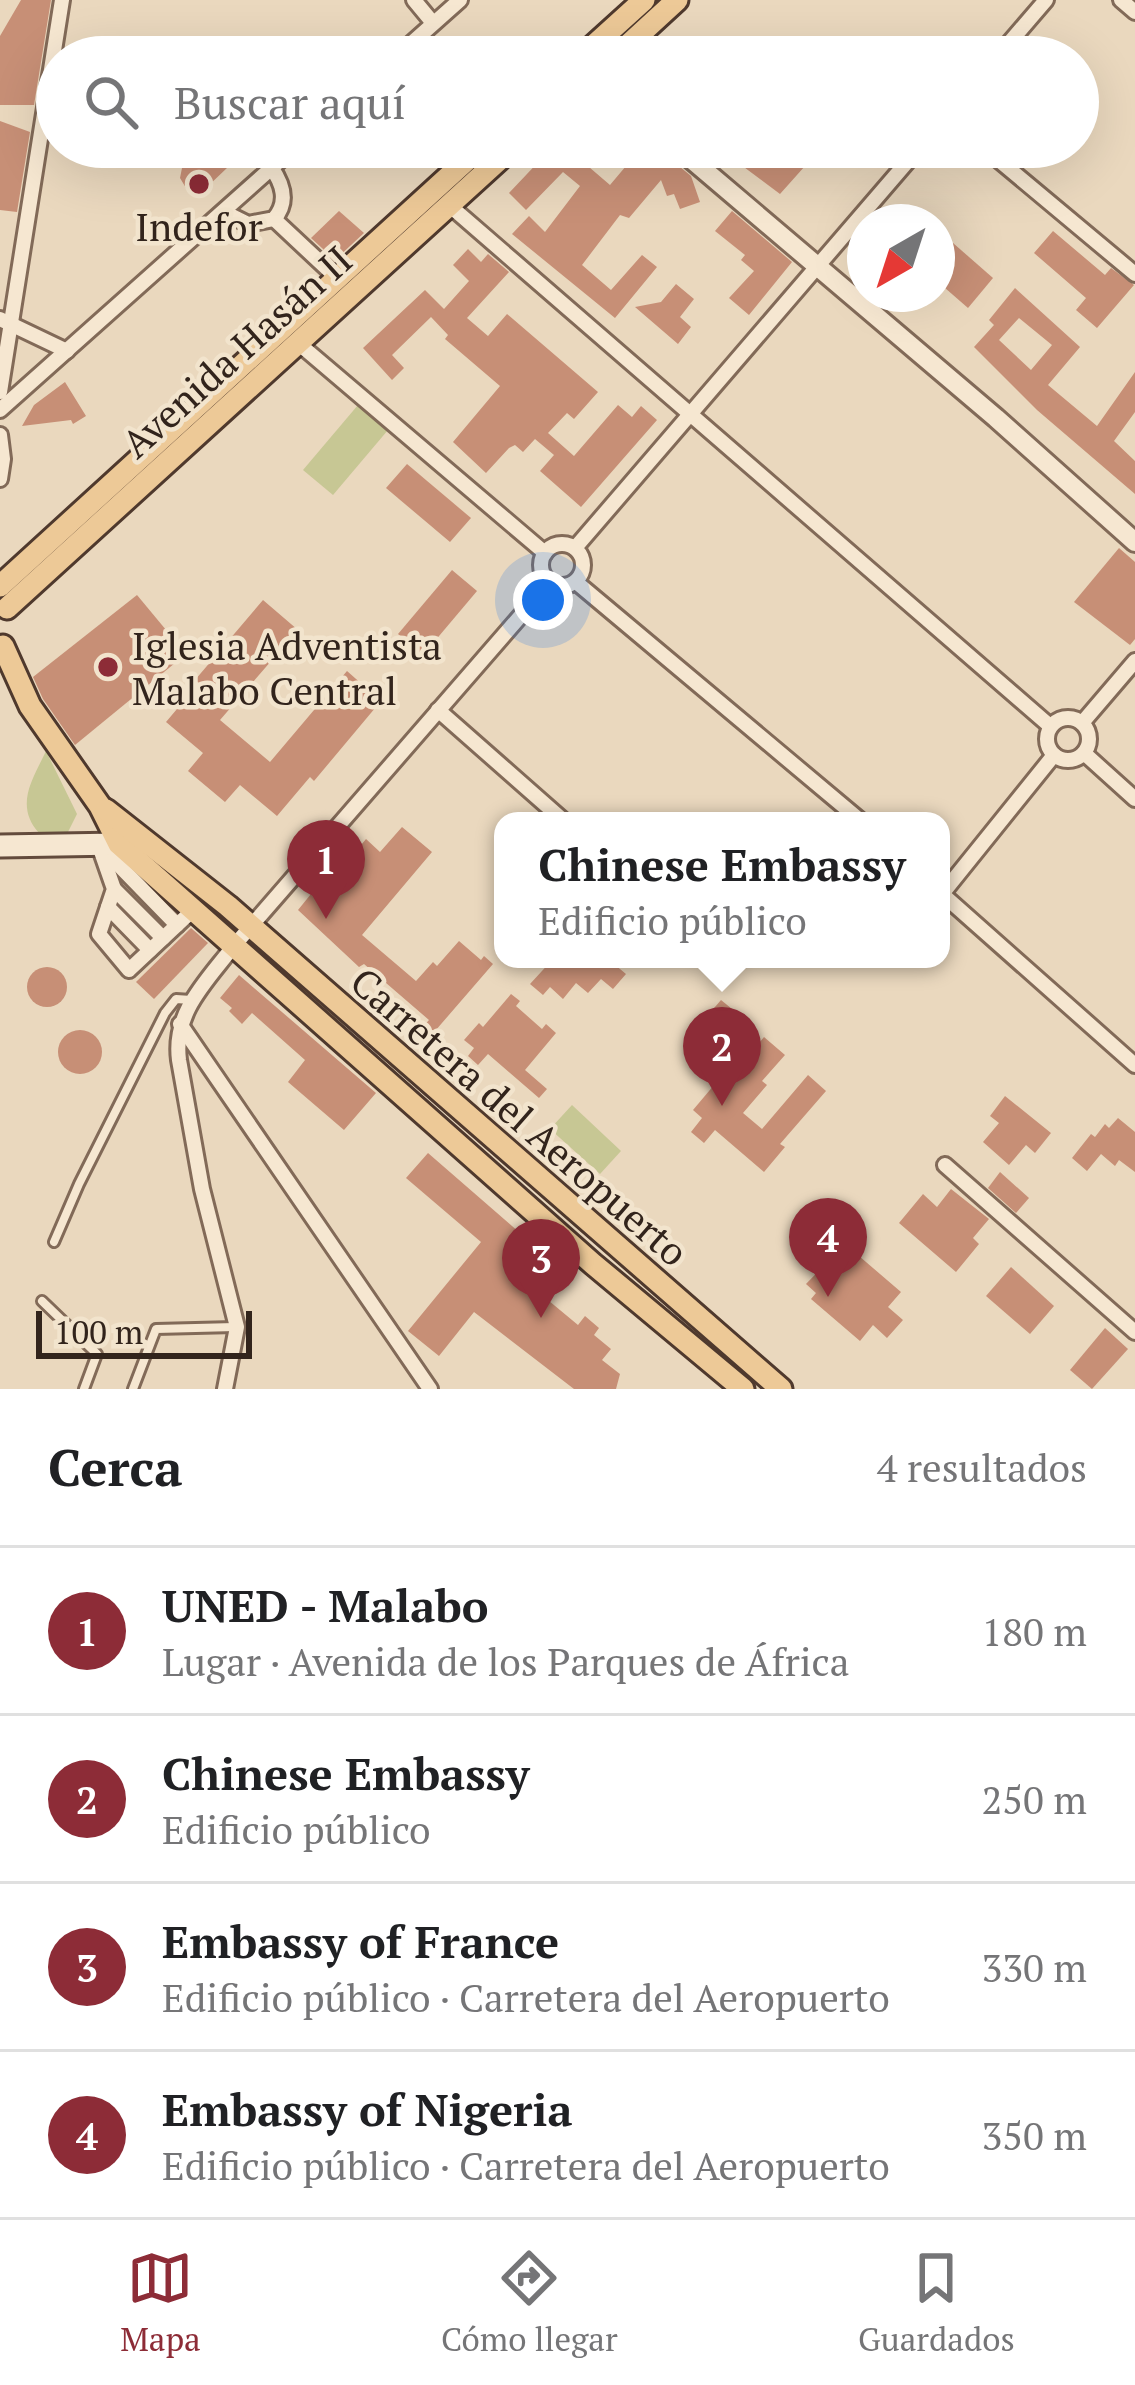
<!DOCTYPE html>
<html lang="es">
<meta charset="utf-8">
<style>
:root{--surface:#fff;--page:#f6f6f6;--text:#202124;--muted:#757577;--line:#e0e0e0;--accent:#8d2c37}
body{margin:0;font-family:"PT Serif",serif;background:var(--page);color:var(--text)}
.compass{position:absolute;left:847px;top:204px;width:108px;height:108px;border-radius:50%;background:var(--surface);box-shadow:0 12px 48px #0002;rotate:219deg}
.scale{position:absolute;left:36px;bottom:30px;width:216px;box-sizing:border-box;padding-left:12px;border:6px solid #32241c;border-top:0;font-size:33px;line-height:42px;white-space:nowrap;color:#32241c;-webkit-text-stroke:9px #f2e4cd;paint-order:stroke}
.you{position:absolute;left:543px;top:600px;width:42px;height:42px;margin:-30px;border:9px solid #fff;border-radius:50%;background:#1a73e8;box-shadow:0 0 0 18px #1a73e833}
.badge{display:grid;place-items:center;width:78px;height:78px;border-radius:50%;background:var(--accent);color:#fff;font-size:39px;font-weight:700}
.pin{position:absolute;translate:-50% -99px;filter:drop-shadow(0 3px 6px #0008)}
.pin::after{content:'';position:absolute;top:63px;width:42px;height:36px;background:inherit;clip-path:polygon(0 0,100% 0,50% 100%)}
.popup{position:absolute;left:494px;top:812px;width:456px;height:156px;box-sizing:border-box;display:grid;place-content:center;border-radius:24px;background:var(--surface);filter:drop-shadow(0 3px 9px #0005);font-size:39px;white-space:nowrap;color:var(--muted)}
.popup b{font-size:45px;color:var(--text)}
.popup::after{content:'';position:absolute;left:50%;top:100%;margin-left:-24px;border:24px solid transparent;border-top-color:var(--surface)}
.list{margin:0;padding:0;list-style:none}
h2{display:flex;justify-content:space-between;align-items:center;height:156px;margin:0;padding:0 48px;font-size:51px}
h2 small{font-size:39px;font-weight:400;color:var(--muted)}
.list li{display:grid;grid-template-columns:78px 1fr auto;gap:36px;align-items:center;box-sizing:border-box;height:168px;padding:0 48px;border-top:3px solid var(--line)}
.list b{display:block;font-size:45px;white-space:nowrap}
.list p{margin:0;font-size:39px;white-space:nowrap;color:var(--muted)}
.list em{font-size:39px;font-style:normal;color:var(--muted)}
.icon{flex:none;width:66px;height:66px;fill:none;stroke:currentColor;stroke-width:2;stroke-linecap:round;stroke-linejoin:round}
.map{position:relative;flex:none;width:1135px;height:1389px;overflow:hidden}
.search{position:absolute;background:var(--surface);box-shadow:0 12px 48px #0002;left:36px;right:36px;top:36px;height:132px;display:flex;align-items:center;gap:30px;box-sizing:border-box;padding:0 42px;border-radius:66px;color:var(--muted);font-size:45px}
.sheet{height:828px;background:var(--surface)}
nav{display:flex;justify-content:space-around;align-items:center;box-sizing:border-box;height:168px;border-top:3px solid var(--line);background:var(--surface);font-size:33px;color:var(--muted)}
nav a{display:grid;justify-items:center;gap:6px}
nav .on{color:var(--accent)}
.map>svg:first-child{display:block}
.green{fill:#c7c794}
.building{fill:#c78f76;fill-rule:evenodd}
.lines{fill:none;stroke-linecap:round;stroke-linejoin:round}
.service-casing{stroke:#826a58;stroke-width:14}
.minor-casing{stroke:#826a58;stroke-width:20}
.tertiary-casing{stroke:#826a58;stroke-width:24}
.secondary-casing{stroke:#634b3c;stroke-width:27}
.primary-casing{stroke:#4f392d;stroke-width:27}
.service{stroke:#f6e7d1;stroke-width:8}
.minor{stroke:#f6e7d1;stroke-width:14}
.tertiary{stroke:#f6e7d1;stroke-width:18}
.secondary{stroke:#f6e7d1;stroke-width:21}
.primary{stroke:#edc997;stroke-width:21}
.poi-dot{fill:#8d2c37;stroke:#f2e4cd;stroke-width:4.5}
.labels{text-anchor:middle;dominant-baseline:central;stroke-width:9;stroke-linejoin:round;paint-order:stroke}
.poi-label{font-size:39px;fill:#32241c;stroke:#f2e4cd}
.street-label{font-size:39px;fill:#32241c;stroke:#f2e4cd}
</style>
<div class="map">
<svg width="1135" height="1389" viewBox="0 0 1135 1389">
<rect width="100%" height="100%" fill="#ead8be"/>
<!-- green -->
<g class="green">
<path d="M358 405 388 430 333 495 303 470Z"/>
<path d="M46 751 77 814 68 832 39 833C14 805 33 779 46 751Z"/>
<path d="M572 1105 621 1151 600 1174 550 1129Z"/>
</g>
<!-- building -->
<g class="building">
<path d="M21 0H51L34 105H0V36Z"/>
<path d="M0 121 30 132 17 212 0 210Z"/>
<path d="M176 147H187L194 155 202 147H249L206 188 197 190 186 188 180 178 182 168 169 154Z"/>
<path d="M567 147H605L589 167 610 185 642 147H656L691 176 700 202 680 209 674 194 667 196 661 180 629 218 620 215 582 265 611 290 642 255 657 267 615 318 512 234 529 216 545 232 580 186 563 172 526 210 509 193 544 156 553 165Z"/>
<path d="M717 147H759L776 161 788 147H822L780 194Z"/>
<path d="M339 211 364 233 335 260 311 238Z"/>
<path d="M732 211 792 262 749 315 729 298 754 271 741 260 745 255 715 231Z"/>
<path d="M1053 231 1105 275 1111 268 1134 285 1097 328 1076 310 1086 298 1034 253Z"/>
<path d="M953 243 993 278 968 308 937 281V262Z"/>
<path d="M468 249 481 262 488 254 509 272 467 318 488 336 507 314 598 392 574 419 567 413 548 433 574 456 618 405 632 417 641 406 657 420 581 507 540 471 554 455 535 439 523 452 515 445 509 448 486 473 453 442 500 386 445 339 448 335 431 317 392 355 404 368 392 380 363 348 425 290 444 309 469 281 453 265Z"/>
<path d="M676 284 694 299 680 317 691 327 678 344 635 307 661 302Z"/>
<path d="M1015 288 1080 347 1048 385 1097 426 1135 372V412L1114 441 1135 461V494L1037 410 974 347 994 325 989 320ZM1019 318 1052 345 1031 370 999 340Z"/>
<path d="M65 382 86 416 73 424 71 420 22 426 34 405Z"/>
<path d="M407 464 471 518 450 542 386 488Z"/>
<path d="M1119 548 1135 562V639L1130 645 1074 602Z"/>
<path d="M452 570 477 591 423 655 398 634Z"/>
<path d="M137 595 186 654 75 745 43 699 33 677Z"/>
<path d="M263 600 298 630 220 720 270 762 347 671 381 701 314 781 310 777 277 816 240 785 225 802 188 771 203 753 166 722 199 683 195 680Z"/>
<path d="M402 827 432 852 362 935 416 981 433 962 437 966 459 941 481 960 484 956 493 964 429 1038 420 1030 429 1020 364 964 359 967 298 910 341 857 347 862 366 839 380 852Z"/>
<path d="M191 928 208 943 154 999 136 982Z"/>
<path d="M553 959H608L626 974 613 989 601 979 588 993 576 983 563 999 550 987 543 995 530 984Z"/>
<circle cx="47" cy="987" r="20"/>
<path d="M239 975 376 1093 344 1130 288 1082 305 1060 252 1013 242 1024 229 1011 232 1008 220 998Z"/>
<path d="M511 994 520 1001 516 1006 542 1029 546 1024 556 1033 525 1070 547 1089 539 1098 488 1054 478 1065 468 1056 474 1048 464 1040 479 1023 483 1027Z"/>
<path d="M721 1000 737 1013 732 1019 759 1043 764 1037 785 1055 762 1081 767 1085 743 1113 762 1129 808 1075 826 1091 780 1144 785 1147 764 1172 715 1130 704 1143 691 1132 702 1118 693 1110 720 1078 684 1043Z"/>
<circle cx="80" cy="1052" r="22"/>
<path d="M1005 1096 1051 1133 1035 1153 1026 1145 1009 1165 983 1142 999 1123 990 1116Z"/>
<path d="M1118 1118 1135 1132V1172L1119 1160 1115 1166 1101 1154 1087 1171 1072 1158 1091 1134 1095 1137 1105 1124 1109 1128Z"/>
<path d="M428 1153 528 1240 521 1248 539 1263 525 1281 578 1325 585 1316 599 1328 594 1335 611 1349 602 1360 620 1374 616 1389H574L474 1312 439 1356 408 1331 481 1242 406 1178Z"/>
<path d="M1000 1172 1029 1198 1016 1213 988 1188Z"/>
<path d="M951 1189 989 1219 973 1238 979 1244 956 1272 899 1223 923 1194 937 1207Z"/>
<path d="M839 1250 847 1256 852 1250 901 1292 888 1307 903 1320 887 1338 873 1325 860 1341 811 1299 816 1293 806 1284Z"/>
<path d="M1011 1267 1054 1306 1030 1334 986 1296Z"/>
<path d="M1105 1328 1128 1349 1092 1389 1070 1370Z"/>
</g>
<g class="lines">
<!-- service casing -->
<g class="service-casing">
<g id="service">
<path d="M54 1242 79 1184 165 1013 176 999 191 1000"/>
<path d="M42 1301 97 1354 84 1389"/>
<path d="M133 1389 156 1329 235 1327"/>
</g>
</g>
<!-- minor casing -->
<g class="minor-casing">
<g id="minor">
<path d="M414 0 433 23"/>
<path d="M1121 0 1135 12"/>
<path d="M396 57 460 0"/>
<path d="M997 57 1046 0"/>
<path d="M983 147 1135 274"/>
<path d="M449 205 1050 726"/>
<path d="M224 212 248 224 274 219C289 202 283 184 271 167"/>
<path d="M274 219 337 278"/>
<path d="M0 319 67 351"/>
<path d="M298 343 545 553"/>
<path d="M0 392 62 0"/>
<path d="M0 410 295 147"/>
<path d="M0 435 3 459 0 479"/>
<circle cx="562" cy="565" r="21"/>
<path d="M575 548 920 147"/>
<path d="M576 582 861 821"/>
<path d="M438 710 564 821"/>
<circle cx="1068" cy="739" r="21"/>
<path d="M1082 723 1135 661"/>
<path d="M1084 753 1135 799"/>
<path d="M98 843 114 889 99 934 129 970 192 911"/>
<path d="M106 852 177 925"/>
<path d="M114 889 163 938"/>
<path d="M941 893 1135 1065"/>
<path d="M942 894 1054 755"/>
<path d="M108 907 150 950"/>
<path d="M180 1024 430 1389"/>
<path d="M945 1165 1135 1332"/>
<path d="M225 1389 237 1327 202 1189 179 1060C173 1013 205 983 232 948L550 582"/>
</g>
</g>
<!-- tertiary casing -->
<g class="tertiary-casing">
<path id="tertiary" d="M677 147 996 418 1135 542"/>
</g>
<!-- secondary casing -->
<g class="secondary-casing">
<path id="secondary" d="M0 846 119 844 131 840"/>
</g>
<!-- primary casing -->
<g class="primary-casing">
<g id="primary">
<path d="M581 57 644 0"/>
<path d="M615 57 677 0"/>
<path d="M0 586 481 147"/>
<path d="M7 608 513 147"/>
<path d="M3 646 30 706 100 806 119 844 593 1264 743 1389"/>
<path d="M106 810 228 906 781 1389"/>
</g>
</g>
<!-- service -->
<use href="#service" class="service"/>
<!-- minor -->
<use href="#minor" class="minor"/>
<!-- tertiary -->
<use href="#tertiary" class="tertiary"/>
<!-- secondary -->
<use href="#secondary" class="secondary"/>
<!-- primary -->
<use href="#primary" class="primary"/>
</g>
<!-- markers -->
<g class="poi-dot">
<circle cx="199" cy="184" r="12"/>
<circle cx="108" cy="667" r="12"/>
</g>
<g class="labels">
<!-- poi labels -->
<g class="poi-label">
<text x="199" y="226">Indefor</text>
<text x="132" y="645" text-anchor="start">Iglesia Adventista<tspan x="132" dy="45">Malabo Central</tspan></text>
</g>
<!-- street labels -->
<g class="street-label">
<text transform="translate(236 351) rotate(-42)">Avenida Hasán II</text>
<text transform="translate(520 1116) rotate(41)">Carretera del Aeropuerto</text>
</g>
</g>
</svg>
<svg class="compass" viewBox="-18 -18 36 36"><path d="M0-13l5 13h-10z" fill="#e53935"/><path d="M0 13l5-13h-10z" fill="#757577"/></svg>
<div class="scale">100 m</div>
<div class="you"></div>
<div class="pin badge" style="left:326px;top:919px">1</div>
<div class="pin badge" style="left:722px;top:1106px">2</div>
<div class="popup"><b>Chinese Embassy</b>Edificio público</div>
<div class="pin badge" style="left:541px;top:1318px">3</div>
<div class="pin badge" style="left:828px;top:1297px">4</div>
<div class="search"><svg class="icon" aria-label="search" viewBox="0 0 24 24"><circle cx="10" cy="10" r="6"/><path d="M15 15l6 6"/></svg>Buscar aquí</div>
</div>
<section class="sheet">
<h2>Cerca<small>4 resultados</small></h2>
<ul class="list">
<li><span class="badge">1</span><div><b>UNED - Malabo</b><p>Lugar · Avenida de los Parques de África</p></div><em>180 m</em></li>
<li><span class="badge">2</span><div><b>Chinese Embassy</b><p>Edificio público</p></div><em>250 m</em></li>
<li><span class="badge">3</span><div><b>Embassy of France</b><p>Edificio público · Carretera del Aeropuerto</p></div><em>330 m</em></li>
<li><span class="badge">4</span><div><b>Embassy of Nigeria</b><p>Edificio público · Carretera del Aeropuerto</p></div><em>350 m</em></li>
</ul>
</section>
<nav>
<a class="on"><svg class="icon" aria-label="map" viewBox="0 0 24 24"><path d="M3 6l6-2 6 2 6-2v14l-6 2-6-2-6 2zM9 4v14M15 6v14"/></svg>Mapa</a>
<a><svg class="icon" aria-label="directions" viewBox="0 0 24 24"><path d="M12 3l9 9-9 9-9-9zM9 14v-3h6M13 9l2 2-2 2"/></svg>Cómo llegar</a>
<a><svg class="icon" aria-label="saved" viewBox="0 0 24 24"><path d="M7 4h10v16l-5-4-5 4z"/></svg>Guardados</a>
</nav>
